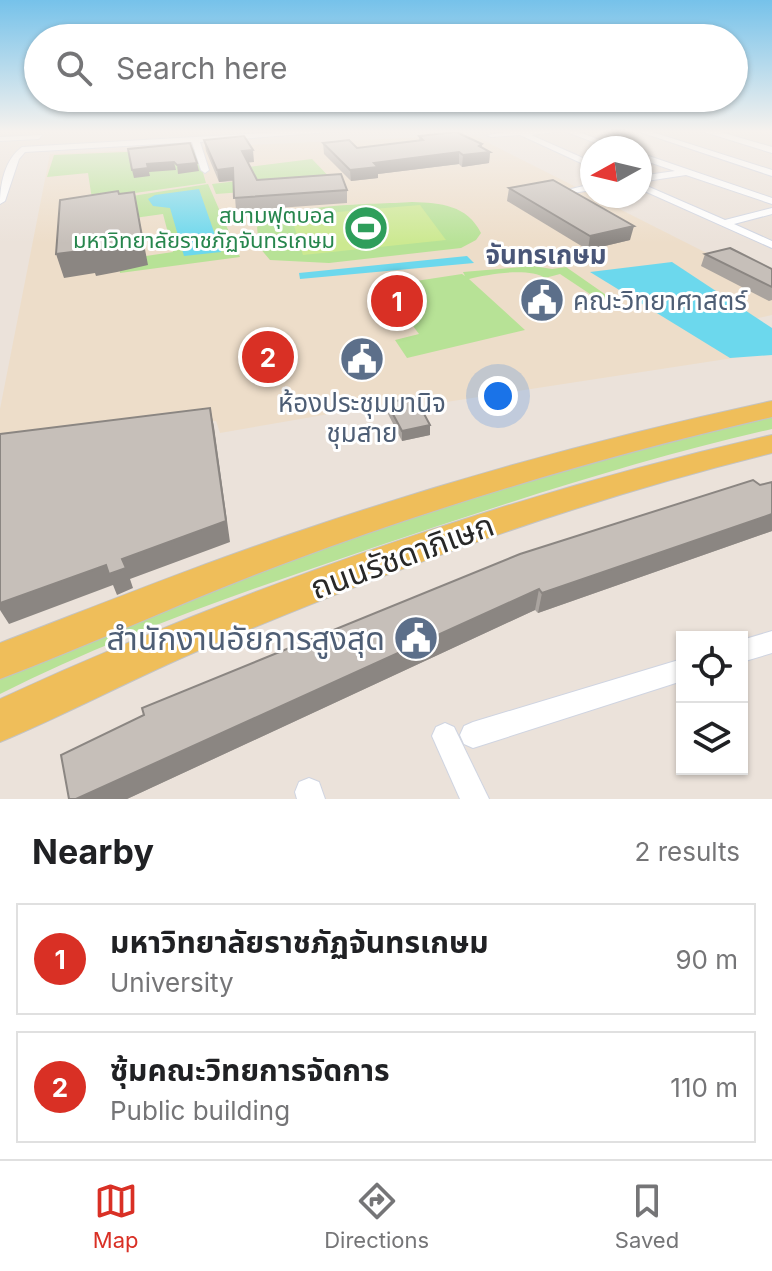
<!DOCTYPE html>
<meta charset="utf-8">
<style>
:root{--surface:#fff;--page:#f2f2f2;--text:#202124;--muted:#757577;--line:#e0e0e0;--accent:#d93025}
body{margin:0;font-family:Inter,"Noto Sans Thai",sans-serif;background:var(--page);color:var(--text)}
.controls{position:absolute;right:24px;bottom:24px;display:grid;overflow:hidden;border-radius:0px;box-shadow:0 2px 6px #0004}
.controls button{width:72px;height:72px;display:grid;place-items:center;padding:0;border:0;border-bottom:2px solid var(--line);background:var(--surface);color:var(--text);font:40px sans-serif}
.compass{position:absolute;left:580px;top:136px;width:72px;height:72px;border-radius:50%;background:var(--surface);box-shadow:0 2px 6px #0004;rotate:262deg}
.you{position:absolute;left:498px;top:396px;width:28px;height:28px;margin:-20px;border:6px solid #fff;border-radius:50%;background:#1a73e8;box-shadow:0 0 0 12px #1a73e833}
.badge{display:grid;place-items:center;width:52px;height:52px;border-radius:50%;background:var(--accent);color:#fff;font-size:26px;font-weight:700}
.pin{position:absolute;translate:-50% -50%;border:4px solid #fff;box-shadow:0 2px 8px #0006}
.list{margin:0;padding:0;list-style:none}
h2{display:flex;justify-content:space-between;align-items:center;height:104px;margin:0;padding:0 32px;font-size:34px}
h2 small{font-size:26px;font-weight:400;color:var(--muted)}
.list li{display:grid;grid-template-columns:52px 1fr auto;gap:24px;align-items:center;box-sizing:border-box;height:112px;margin:0 16px 16px;padding:0 16px;border:2px solid var(--line);border-radius:0px}
.list b{display:block;font-size:30px;white-space:nowrap}
.list p{margin:0;font-size:26px;white-space:nowrap;color:var(--muted)}
.list em{font-size:26px;font-style:normal;color:var(--muted)}
.icon{flex:none;width:44px;height:44px;fill:none;stroke:currentColor;stroke-width:2;stroke-linecap:round;stroke-linejoin:round}
.map{position:relative;flex:none;width:772px;height:799px;overflow:hidden}
.search{position:absolute;background:var(--surface);box-shadow:0 2px 6px #0004;left:24px;right:24px;top:24px;height:88px;display:flex;align-items:center;gap:20px;box-sizing:border-box;padding:0 28px;border-radius:44px;color:var(--muted);font-size:30px}
.sheet{height:360px;background:var(--surface)}
nav{display:flex;justify-content:space-around;align-items:center;box-sizing:border-box;height:112px;border-top:2px solid var(--line);background:var(--surface);font-size:22px;color:var(--muted)}
nav a{display:grid;justify-items:center;gap:4px}
nav .on{color:var(--accent)}
.map>svg:first-child{display:block}
.education{fill:#edddc9}
.green{fill:#b7e296}
.pitch{fill:#cce991}
.water{fill:#6cd8ed}
.lines{fill:none;stroke-linecap:round;stroke-linejoin:round}
.minor-casing{stroke:#cfd4e1;stroke-width:2}
.tertiary-casing{stroke:#cfd4e1;stroke-width:2}
.primary-casing{stroke:#c3c3c3;stroke-width:2}
.minor{fill:#fff;fill-rule:evenodd}
.tertiary{fill:#fff;fill-rule:evenodd}
.primary{fill:#efbe5a;fill-rule:evenodd}
.wall{fill:#aaa49f}
.shaded-wall{fill:#8b8682}
.building{fill:#c6bfb9;stroke:#8b8682;stroke-width:2}
.labels{text-anchor:middle;dominant-baseline:central;stroke-width:6;stroke-linejoin:round;paint-order:stroke}
.far-leisure-label{font-size:22px;fill:#27864d;stroke:#fff;text-anchor:end}
.far-quarter-label{font-size:26px;font-weight:bold;fill:#495678;stroke:#fff}
.service-label{font-size:26px;fill:#4e5e75;stroke:#fff;text-anchor:start}
.near-street-label{font-size:32px;fill:#282828;stroke:#fff}
.near-service-label{font-size:32px;fill:#4e5e75;stroke:#fff;text-anchor:end}
</style>
<div class="map">
<svg width="772" height="799" viewBox="0 0 772 799">
<rect width="100%" height="100%" fill="#ebe2da"/>
<!-- education -->
<path class="education" d="M473 135 772 286V315L754 319 772 352 420 406 416 399 220 433 216 421 0 444V409L50 154Z"/>
<!-- green -->
<g class="green">
<path d="M196 149 206 183 92 199 88 173 47 177 54 155Z"/>
<path d="M312 159 337 185 216 194 212 184 254 179 248 167Z"/>
<path d="M208 184 240 257 120 273 119 260 173 252 163 214 120 220 126 197Z"/>
<path d="M412 202C441 203 467 205 481 233L476 240 461 248 329 263 270 260 259 247 257 227C289 202 371 205 412 202Z"/>
<path d="M533 266 552 269 566 267 622 306 611 308 560 274 545 278C529 267 488 274 469 279L525 330 407 358 395 340 419 334 383 286 462 274 465 276 463 272Z"/>
<path d="M772 416V429C636 460 504 504 372 548 246 591 119 634 0 694V672C147 613 293 555 444 505 551 470 662 443 772 416Z"/>
</g>
<!-- pitch -->
<path class="pitch" d="M420 205 446 240 303 255 291 216Z"/>
<!-- water -->
<g class="water">
<path d="M199 189 221 252 184 256 170 208 153 206 148 199 155 195Z"/>
<path d="M467 256 474 263 300 279 299 273Z"/>
<path d="M672 262 772 328V355L730 358 590 272Z"/>
</g>
<g class="lines">
<!-- minor casing -->
<g class="minor-casing">
<g id="minor">
<path d="M297 131H341L200 142 209 170 205 173 201 170 192 142 25 152 19 159 5 201 0 204C0 184 5 159 22 147Z"/>
<path d="M515 131H562L531 135 592 162V168L520 135 491 137 487 135Z"/>
<path d="M564 131H576L621 148H609Z"/>
<path d="M637 131H649L772 170V176Z"/>
<path d="M42 135 39 139 0 141V137Z"/>
<path d="M640 153 772 198V204L686 175 640 182V176L675 171 640 159Z"/>
<path d="M640 183 725 220 772 208V214L734 224 772 241V248L640 189Z"/>
<path d="M592 184V190L572 193 567 190Z"/>
<path d="M772 631V653L742 662V640Z"/>
<path d="M682 659V681L473 748 464 744 460 735 464 726 473 722Z"/>
<path d="M445 723 454 727 489 799H460L432 736 436 727Z"/>
<path d="M309 778 319 782 325 799H297L295 792 299 782Z"/>
</g>
</g>
<!-- tertiary casing -->
<g class="tertiary-casing">
<path id="tertiary" d="M701 131H717L772 147V153Z"/>
</g>
<!-- primary casing -->
<g class="primary-casing">
<g id="primary">
<path d="M772 401V417C609 455 449 502 291 561 193 597 98 642 0 679V643C102 604 203 563 306 529 459 477 614 435 772 401Z"/>
<path d="M772 435V453C573 502 381 573 193 653 128 681 65 715 0 742V699C243 587 512 494 772 435Z"/>
</g>
</g>
<!-- minor -->
<use href="#minor" class="minor"/>
<!-- tertiary -->
<use href="#tertiary" class="tertiary"/>
<!-- primary -->
<use href="#primary" class="primary"/>
</g>
<!-- wall -->
<g class="wall">
<path d="M419 136 481 147 490 152 489 163 462 167 459 164 378 174V178L351 181 324 154 323 143 357 148 419 140Z"/>
<path d="M204 140 254 162H248L257 180 347 190V203L236 211 234 181 219 182 206 151Z"/>
<path d="M509 188 630 240 588 250 507 201Z"/>
<path d="M705 254 772 269V300L769 301 701 266Z"/>
<path d="M387 403 430 425V435L402 441 387 412Z"/>
<path d="M772 482V531L538 613 535 610 127 799H69L760 485Z"/>
</g>
<!-- shaded-wall -->
<g class="shaded-wall">
<path d="M482 144 481 153 490 152 489 163 462 167 463 155Z"/>
<path d="M253 150 254 162 244 163 242 151Z"/>
<path d="M459 152V164L378 174V178L351 181 350 170 374 163Z"/>
<path d="M174 162 176 170 149 172 150 176 134 178 132 170 147 164Z"/>
<path d="M197 163 199 171 178 174 177 165Z"/>
<path d="M233 168 235 180 219 182 217 170Z"/>
<path d="M134 192 148 265 117 272 96 276 95 273 64 278 56 254Z"/>
<path d="M634 226 630 240 588 250 590 236Z"/>
<path d="M210 408 214 427 230 542 130 579 133 588 117 595 113 585 9 624 0 610V603L122 559Z"/>
<path d="M430 425V435L402 441V431Z"/>
<path d="M772 514V531L538 613 542 593Z"/>
<path d="M539 589 535 610 127 799H76Z"/>
</g>
<!-- building -->
<g class="building">
<path d="M456 132 482 144 479 146 490 152 463 155 459 152 374 163 378 167 350 170 323 143 349 140 357 148 423 140 419 136Z"/>
<path d="M244 136 253 150 242 151 257 180 341 174 347 190 234 198 233 168 217 170 204 140Z"/>
<path d="M190 143 197 163 177 165 174 162 147 164 148 168 132 170 128 149Z"/>
<path d="M553 180 634 226 590 236 509 188Z"/>
<path d="M118 191 119 194 134 192 143 242 111 249 89 252V250L56 254 60 200Z"/>
<path d="M730 248 772 269V287L705 254Z"/>
<path d="M415 397 430 425 402 431 387 403Z"/>
<path d="M210 408 226 521 122 559 126 568 109 574 106 565 0 603V434Z"/>
<path d="M753 480 760 485 772 482V514L542 593 539 589 76 799H69L61 755 144 715 142 708 520 554Z"/>
</g>
<!-- sky -->
<linearGradient id="sky" x2="0" y2="1"><stop stop-color="#76c2ea"/><stop offset="0.54" stop-color="#f6f2ee"/><stop offset="1" stop-color="#f6f2ee" stop-opacity="0"/></linearGradient>
<rect width="772" height="243" fill="url(#sky)"/>
<!-- icons -->
<defs>
<g id="stadium-disc" transform="scale(2.3)"><circle r="9.5" fill="#2e9e5b" stroke="#fff"/><path d="M0-5a6.5 5 0 1 0 0 10a6.5 5 0 1 0 0-10ZM-3.5-1.8h7v3.6h-7Z" fill="#fff"/></g>
<g id="civic-disc" transform="scale(2.3)"><circle r="9.5" fill="#5c6f8a" stroke="#fff"/><path d="M-.6-6.5H3V-4.5H.6V-3L4-1V1h2V6H-6V1h2V-1L-.6-3ZM-1.2 2.5V6h2.4V2.5Z" fill="#fff"/></g>
</defs>
<g fill-rule="evenodd">
<use href="#stadium-disc" x="366" y="228"/>
<use href="#civic-disc" x="542" y="300"/>
<use href="#civic-disc" x="362" y="359"/>
<use href="#civic-disc" x="416" y="638"/>
</g>
<g class="labels">
<!-- far-leisure labels -->
<g class="far-leisure-label">
<text x="335" y="215">สนามฟุตบอล<tspan x="335" dy="25">มหาวิทยาลัยราชภัฏจันทรเกษม</tspan></text>
</g>
<!-- far-quarter labels -->
<g class="far-quarter-label">
<text x="546" y="254">จันทรเกษม</text>
</g>
<!-- service labels -->
<g class="service-label">
<text x="573" y="300">คณะวิทยาศาสตร์</text>
<text x="362" y="402" text-anchor="middle">ห้องประชุมมานิจ<tspan x="362" dy="30">ชุมสาย</tspan></text>
</g>
<!-- near-street labels -->
<g class="near-street-label">
<text transform="translate(402 556) rotate(-20)">ถนนรัชดาภิเษก</text>
</g>
<!-- near-service labels -->
<g class="near-service-label">
<text x="385" y="638">สำนักงานอัยการสูงสุด</text>
</g>
</g>
</svg>
<div class="controls">
<button><svg class="icon" aria-label="locate" viewBox="0 0 24 24"><circle cx="12" cy="12" r="6"/><path d="M12 2v4M12 18v4M2 12h4M18 12h4"/></svg></button>
<button><svg class="icon" aria-label="layers" viewBox="0 0 24 24"><path d="M12 4l9 5-9 5-9-5zM3 14l9 5 9-5"/></svg></button>
</div>
<svg class="compass" viewBox="-18 -18 36 36"><path d="M0-13l5 13h-10z" fill="#e53935"/><path d="M0 13l5-13h-10z" fill="#757577"/></svg>
<div class="you"></div>
<div class="pin badge" style="left:397px;top:301px">1</div>
<div class="pin badge" style="left:268px;top:357px">2</div>
<div class="search"><svg class="icon" aria-label="search" viewBox="0 0 24 24"><circle cx="10" cy="10" r="6"/><path d="M15 15l6 6"/></svg>Search here</div>
</div>
<section class="sheet">
<h2>Nearby<small>2 results</small></h2>
<ul class="list">
<li><span class="badge">1</span><div><b>มหาวิทยาลัยราชภัฏจันทรเกษม</b><p>University</p></div><em>90 m</em></li>
<li><span class="badge">2</span><div><b>ซุ้มคณะวิทยการจัดการ</b><p>Public building</p></div><em>110 m</em></li>
</ul>
</section>
<nav>
<a class="on"><svg class="icon" aria-label="map" viewBox="0 0 24 24"><path d="M3 6l6-2 6 2 6-2v14l-6 2-6-2-6 2zM9 4v14M15 6v14"/></svg>Map</a>
<a><svg class="icon" aria-label="directions" viewBox="0 0 24 24"><path d="M12 3l9 9-9 9-9-9zM9 14v-3h6M13 9l2 2-2 2"/></svg>Directions</a>
<a><svg class="icon" aria-label="saved" viewBox="0 0 24 24"><path d="M7 4h10v16l-5-4-5 4z"/></svg>Saved</a>
</nav>
